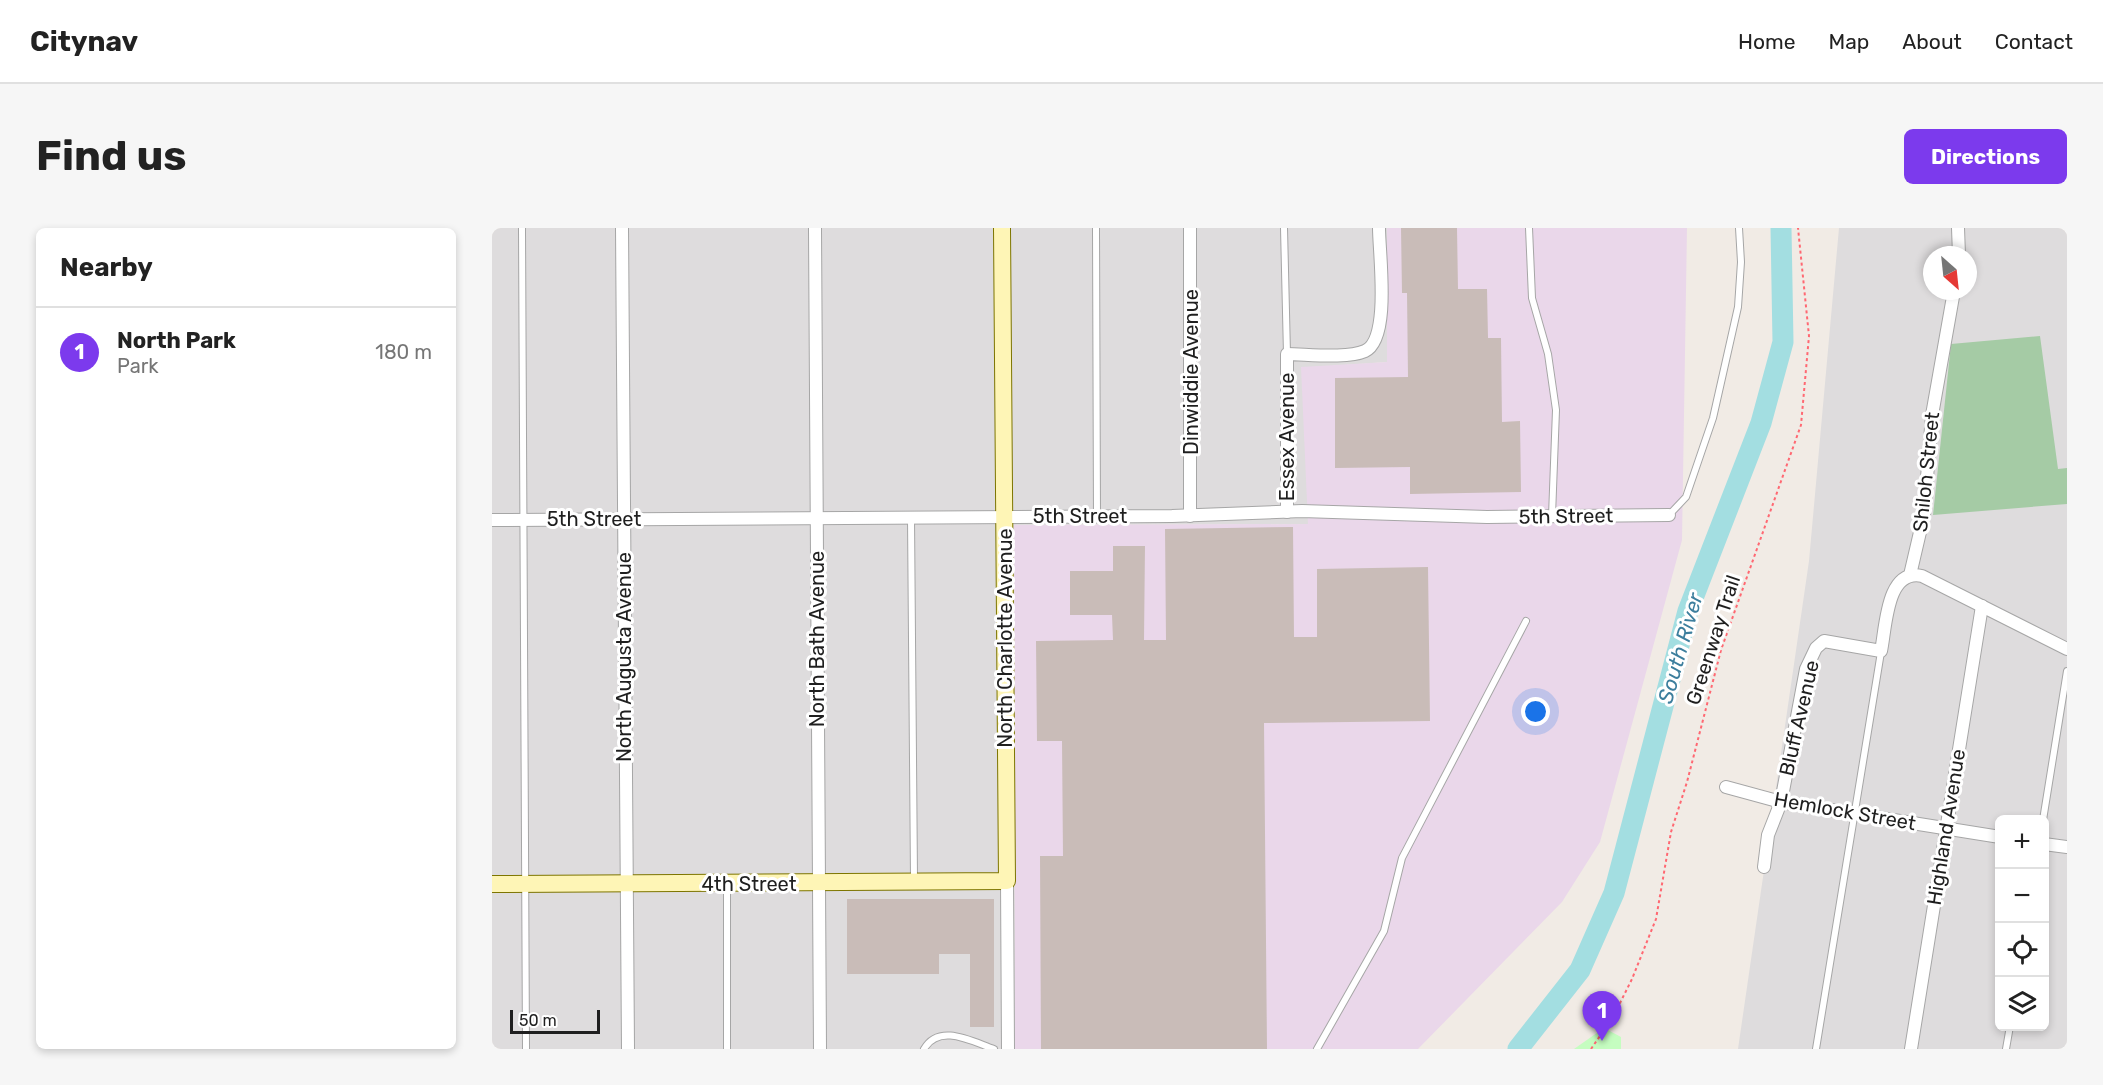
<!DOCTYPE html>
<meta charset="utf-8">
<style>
:root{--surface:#fff;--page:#f6f6f6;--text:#222;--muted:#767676;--line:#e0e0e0;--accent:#7c3aed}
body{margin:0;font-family:Rubik,sans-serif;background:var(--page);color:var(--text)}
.controls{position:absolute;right:18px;bottom:18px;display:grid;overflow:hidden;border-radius:9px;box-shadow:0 3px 9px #0003}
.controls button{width:54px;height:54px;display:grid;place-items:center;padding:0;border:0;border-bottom:2px solid var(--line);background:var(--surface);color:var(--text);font:30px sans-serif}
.compass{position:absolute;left:1431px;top:18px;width:54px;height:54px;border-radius:50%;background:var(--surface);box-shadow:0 3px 9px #0003;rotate:153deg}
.scale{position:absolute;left:18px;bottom:15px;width:90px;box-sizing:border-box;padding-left:6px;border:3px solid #1f1f1f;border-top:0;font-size:16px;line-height:21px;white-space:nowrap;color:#1f1f1f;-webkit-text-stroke:4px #fff;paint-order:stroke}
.you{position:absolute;left:1044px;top:484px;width:21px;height:21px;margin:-15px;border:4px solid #fff;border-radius:50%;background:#1a73e8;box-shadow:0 0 0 9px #1a73e833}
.badge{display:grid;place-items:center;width:39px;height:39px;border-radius:50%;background:var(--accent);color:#fff;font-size:20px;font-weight:700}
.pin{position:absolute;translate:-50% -50px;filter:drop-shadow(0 2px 3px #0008)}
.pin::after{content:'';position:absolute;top:32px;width:21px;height:18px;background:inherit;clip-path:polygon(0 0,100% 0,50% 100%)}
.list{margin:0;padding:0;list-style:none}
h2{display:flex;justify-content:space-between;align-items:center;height:78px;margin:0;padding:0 24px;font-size:26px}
h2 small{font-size:20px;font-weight:400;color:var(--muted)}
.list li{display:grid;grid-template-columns:39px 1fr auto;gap:18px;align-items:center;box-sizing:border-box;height:90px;padding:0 24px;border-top:2px solid var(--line)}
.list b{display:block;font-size:22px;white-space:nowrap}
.list p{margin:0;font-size:20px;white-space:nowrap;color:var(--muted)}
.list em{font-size:20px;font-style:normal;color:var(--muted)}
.icon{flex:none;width:33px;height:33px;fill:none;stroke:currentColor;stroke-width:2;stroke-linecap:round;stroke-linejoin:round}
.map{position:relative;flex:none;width:1575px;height:821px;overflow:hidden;border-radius:9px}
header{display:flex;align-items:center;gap:36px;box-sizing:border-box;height:84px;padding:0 30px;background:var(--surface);border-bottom:2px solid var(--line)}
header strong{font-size:28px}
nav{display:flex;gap:33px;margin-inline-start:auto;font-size:21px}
.intro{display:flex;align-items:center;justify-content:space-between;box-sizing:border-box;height:144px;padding:0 36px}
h1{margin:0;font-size:42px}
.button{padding:15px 27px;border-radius:9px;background:var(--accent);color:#fff;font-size:21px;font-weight:700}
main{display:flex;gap:36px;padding:0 36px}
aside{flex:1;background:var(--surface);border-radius:9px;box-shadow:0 3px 9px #0003}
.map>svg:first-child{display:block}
.residential{fill:#dedcdd;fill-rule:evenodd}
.industrial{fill:#ead7ea}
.cemetery{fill:#a5cba5}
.park{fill:#c5fdc0}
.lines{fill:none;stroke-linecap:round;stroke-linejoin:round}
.river{stroke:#a3dee1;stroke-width:21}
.building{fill:#c9bcb8}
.lane-casing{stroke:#a6a6a6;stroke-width:8}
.street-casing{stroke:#a6a6a6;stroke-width:14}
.secondary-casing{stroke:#7d7500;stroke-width:18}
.path{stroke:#ff6872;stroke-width:2;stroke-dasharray:3 3;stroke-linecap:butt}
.lane{stroke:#fff;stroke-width:6}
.street{stroke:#fff;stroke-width:12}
.secondary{stroke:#fef5b6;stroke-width:16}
.labels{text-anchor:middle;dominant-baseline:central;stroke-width:6;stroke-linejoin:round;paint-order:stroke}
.street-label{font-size:20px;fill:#1f1f1f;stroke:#fff}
.water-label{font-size:21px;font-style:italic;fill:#3c7e9d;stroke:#fff}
</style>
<header>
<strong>Citynav</strong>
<nav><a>Home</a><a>Map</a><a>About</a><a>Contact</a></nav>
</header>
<div class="intro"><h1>Find us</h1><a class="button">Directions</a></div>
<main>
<aside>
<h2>Nearby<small></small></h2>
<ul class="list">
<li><span class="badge">1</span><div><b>North Park</b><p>Park</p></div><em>180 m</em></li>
</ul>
</aside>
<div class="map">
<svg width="1575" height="821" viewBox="0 0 1575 821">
<rect width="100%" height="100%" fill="#f1ebe5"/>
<!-- residential -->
<g class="residential">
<path d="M0 0H895V134L810 140 817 296 522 297 523 821H0Z"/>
<path d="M1347 0H1575V821H1246L1317 333ZM1440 27H1476V63H1440ZM1508 592H1552V798H1508Z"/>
</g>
<!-- industrial -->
<path class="industrial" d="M895 0H1195L1190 312 1108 614 1070 674 926 821H523L522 297 816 296 809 139 895 134Z"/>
<!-- cemetery -->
<path class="cemetery" d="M1548 108 1566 241 1575 240V276L1441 287 1459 116Z"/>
<!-- park -->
<path class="park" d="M1112 800 1129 809V821H1082Z"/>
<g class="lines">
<!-- river -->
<path class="river" d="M1026 821 1088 742 1122 665 1196 383 1269 195 1291 114 1289 0"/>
</g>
<!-- building -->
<g class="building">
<path d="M909 0H965L966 61H995L996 110H1009L1010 194 1028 193 1029 264 918 266V239L843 240V150L916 149 915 65H910Z"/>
<path d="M801 299 802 409H825V341L936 339 938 493 772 495 775 821H549L548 628H571L570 513H545L544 413 621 412 620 387H578V343H621V318H653L652 412H674L673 301Z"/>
<path d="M355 671H502V799H478V726H447V746H355Z"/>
</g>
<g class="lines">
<!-- lane casing -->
<g class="lane-casing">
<g id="lane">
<path d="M30 0 34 821"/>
<path d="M604 0 605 288"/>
<path d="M792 0 795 126"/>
<path d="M1037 0 1040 70 1056 126 1064 182 1060 288"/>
<path d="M1177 287 1194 269 1221 190 1246 79 1249 34 1247 0"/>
<path d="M419 290 422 651"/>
<path d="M1551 592 1575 443"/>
<path d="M235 821V656"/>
<path d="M432 821C447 795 479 813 502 821"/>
<path d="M825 821 892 703 910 630 1034 393"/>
<path d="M1324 821 1389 424"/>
<path d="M1514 821 1518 798"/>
</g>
</g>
<!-- street casing -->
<g class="street-casing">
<g id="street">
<path d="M130 0 136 821"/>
<path d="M323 0 328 821"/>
<path d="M698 0V288"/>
<path d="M1466 0 1467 27"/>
<path d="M795 284V126C814 126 855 131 873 123 899 111 887 26 887 0"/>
<path d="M0 292 680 288 810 283 995 289 1177 287"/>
<path d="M1418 347 1432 287 1440 187 1462 63"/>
<path d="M1234 559 1289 574 1508 609"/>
<path d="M1552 616 1575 619"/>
<path d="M1272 639 1276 607 1289 574 1314 441 1324 420 1332 413 1389 423C1394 400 1394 340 1430 348L1575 421"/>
<path d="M515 653 516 821"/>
<path d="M1419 821 1490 378"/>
</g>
</g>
<!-- secondary casing -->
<g class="secondary-casing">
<path id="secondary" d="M0 656 515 653 510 0"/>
</g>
<!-- path -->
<path class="path" d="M1099 821 1121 789 1140 751 1164 691 1179 604 1195 554 1229 422 1309 197 1317 108 1306 0"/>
<!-- lane -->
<use href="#lane" class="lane"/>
<!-- street -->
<use href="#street" class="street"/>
<!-- secondary -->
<use href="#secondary" class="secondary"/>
</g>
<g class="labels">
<!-- street labels -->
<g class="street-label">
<text transform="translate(699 144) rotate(-90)">Dinwiddie Avenue</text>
<text transform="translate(795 209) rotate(-90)">Essex Avenue</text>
<text transform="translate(1434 244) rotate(-84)">Shiloh Street</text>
<text x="588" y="288">5th Street</text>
<text transform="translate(1074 288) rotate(-1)">5th Street</text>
<text x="102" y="291">5th Street</text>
<text transform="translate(513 410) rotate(-90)">North Charlotte Avenue</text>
<text transform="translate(325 411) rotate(-90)">North Bath Avenue</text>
<text transform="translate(1221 412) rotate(-72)">Greenway Trail</text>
<text transform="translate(132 429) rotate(-90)">North Augusta Avenue</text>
<text transform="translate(1307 490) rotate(-77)">Bluff Avenue</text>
<text transform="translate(1353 583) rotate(10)">Hemlock Street</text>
<text transform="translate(1454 599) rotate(-81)">Highland Avenue</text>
<text x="257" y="656">4th Street</text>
</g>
<!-- water labels -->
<g class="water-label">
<text transform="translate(1188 420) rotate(-74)">South River</text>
</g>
</g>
</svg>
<div class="controls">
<button>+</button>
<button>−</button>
<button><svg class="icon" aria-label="locate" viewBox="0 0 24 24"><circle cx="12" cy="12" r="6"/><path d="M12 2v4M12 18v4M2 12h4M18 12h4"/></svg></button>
<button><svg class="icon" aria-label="layers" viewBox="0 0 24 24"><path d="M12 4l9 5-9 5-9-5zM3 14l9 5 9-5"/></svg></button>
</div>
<svg class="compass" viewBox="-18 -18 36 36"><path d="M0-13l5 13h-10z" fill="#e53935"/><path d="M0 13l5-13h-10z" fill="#767676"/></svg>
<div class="scale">50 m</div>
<div class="you"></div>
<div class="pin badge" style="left:1110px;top:813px">1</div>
</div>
</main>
